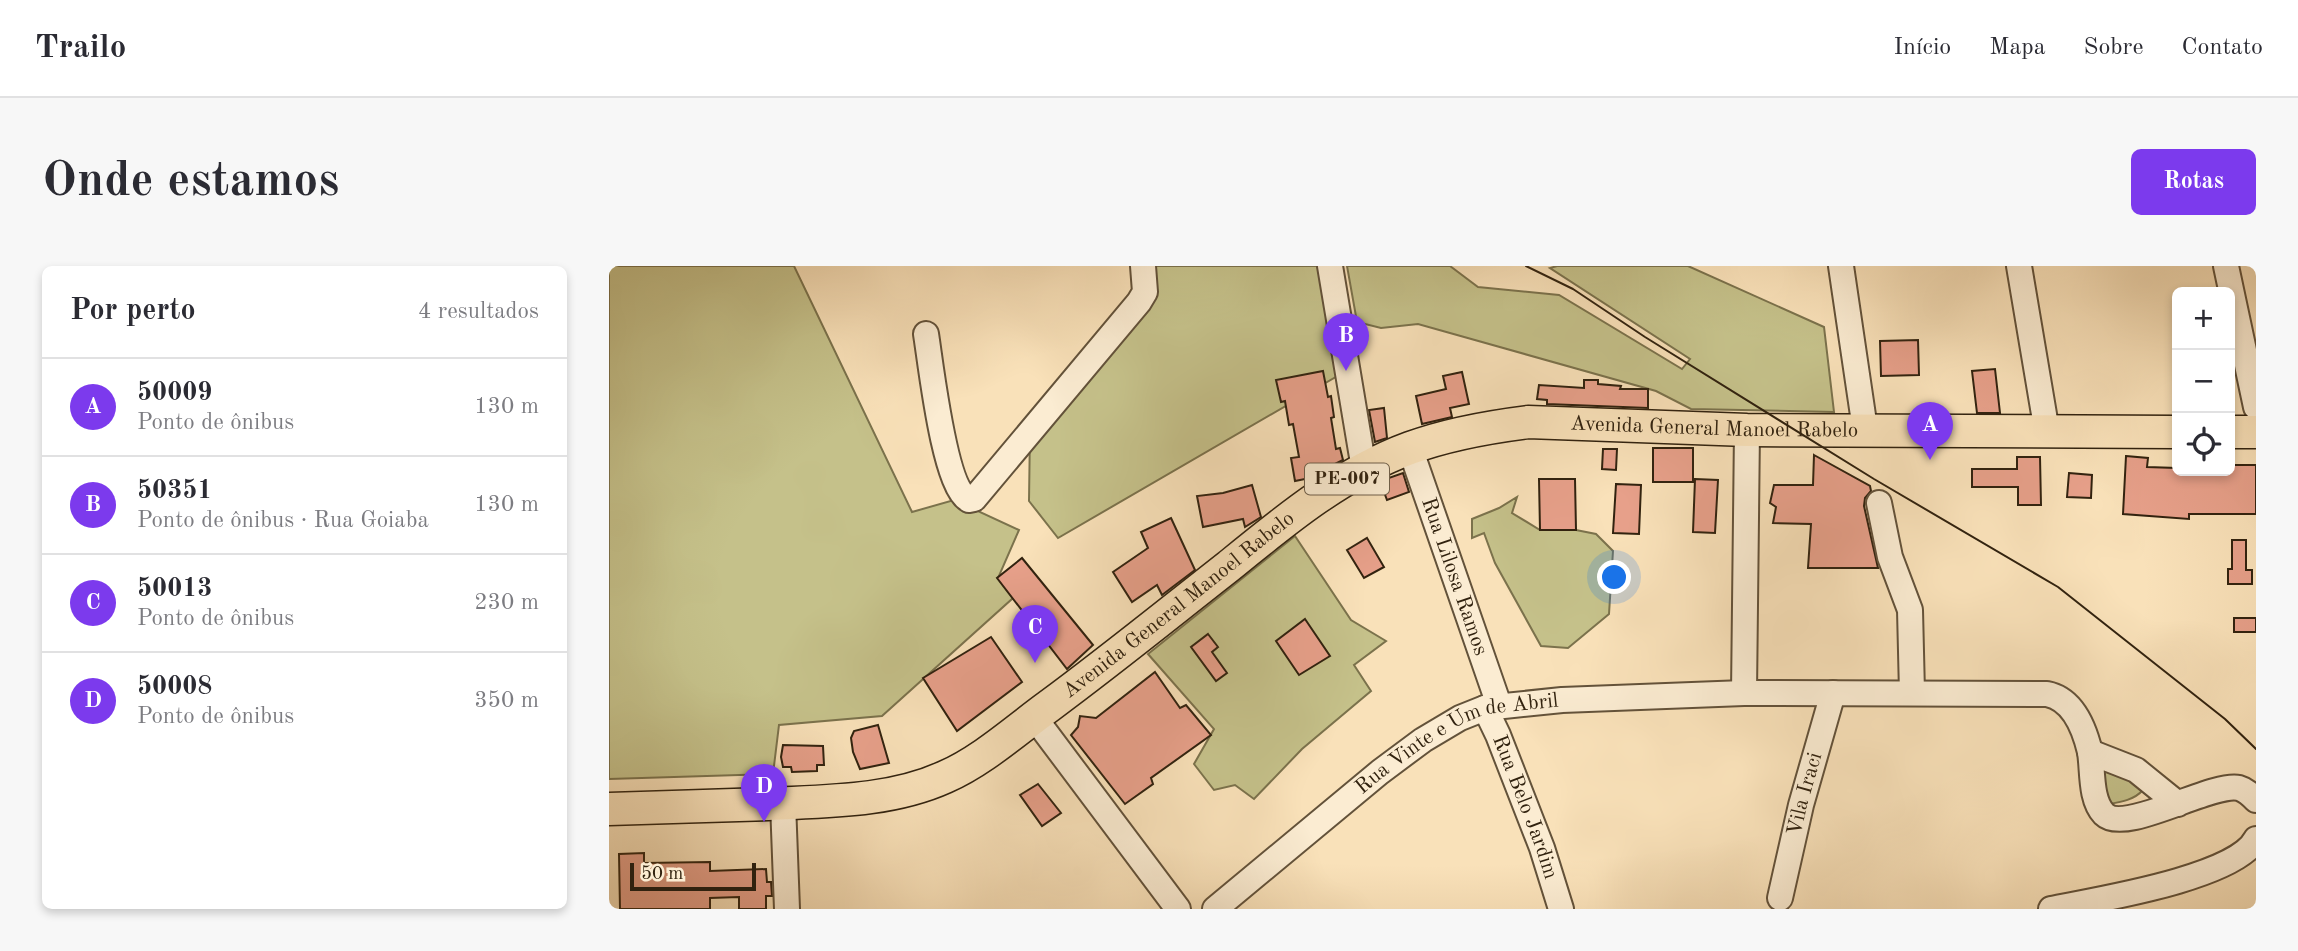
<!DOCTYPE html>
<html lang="pt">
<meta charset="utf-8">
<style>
:root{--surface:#fff;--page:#f7f7f7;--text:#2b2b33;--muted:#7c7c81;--line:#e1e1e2;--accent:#7c3aed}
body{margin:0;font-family:"Old Standard TT",serif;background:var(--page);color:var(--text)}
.controls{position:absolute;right:21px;top:21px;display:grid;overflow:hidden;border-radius:10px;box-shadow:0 4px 10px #0003}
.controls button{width:63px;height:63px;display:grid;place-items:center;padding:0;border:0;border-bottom:2px solid var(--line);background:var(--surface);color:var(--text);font:35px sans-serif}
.scale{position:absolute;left:21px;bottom:18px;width:126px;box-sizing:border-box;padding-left:7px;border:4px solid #31220f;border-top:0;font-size:19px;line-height:24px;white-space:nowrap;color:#31220f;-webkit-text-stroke:5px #fbecd2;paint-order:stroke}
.you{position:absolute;left:1006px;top:312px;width:24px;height:24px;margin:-18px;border:5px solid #fff;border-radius:50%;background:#1a73e8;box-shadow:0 0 0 10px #1a73e833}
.badge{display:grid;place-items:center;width:46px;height:46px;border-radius:50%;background:var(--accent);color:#fff;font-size:23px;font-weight:700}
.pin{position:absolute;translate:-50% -58px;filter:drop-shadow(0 2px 4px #0008)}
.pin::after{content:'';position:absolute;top:37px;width:24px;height:21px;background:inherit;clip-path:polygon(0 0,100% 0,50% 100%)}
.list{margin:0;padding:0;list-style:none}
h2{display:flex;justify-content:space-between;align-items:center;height:91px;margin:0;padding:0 28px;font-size:30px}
h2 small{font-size:23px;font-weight:400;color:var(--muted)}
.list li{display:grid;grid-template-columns:46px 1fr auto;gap:21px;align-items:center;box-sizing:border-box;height:98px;padding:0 28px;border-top:2px solid var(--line)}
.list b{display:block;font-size:26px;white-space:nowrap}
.list p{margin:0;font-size:23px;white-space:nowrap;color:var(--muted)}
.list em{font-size:23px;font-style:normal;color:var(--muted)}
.icon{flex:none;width:38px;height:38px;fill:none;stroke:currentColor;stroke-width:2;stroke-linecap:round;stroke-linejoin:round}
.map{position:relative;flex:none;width:1647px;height:643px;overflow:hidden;border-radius:10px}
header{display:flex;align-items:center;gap:42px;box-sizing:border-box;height:98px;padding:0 35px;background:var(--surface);border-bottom:2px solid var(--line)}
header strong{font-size:33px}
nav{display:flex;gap:38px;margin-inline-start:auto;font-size:24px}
.intro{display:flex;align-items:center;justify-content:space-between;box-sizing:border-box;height:168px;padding:0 42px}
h1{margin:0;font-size:49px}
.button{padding:18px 32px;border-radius:10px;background:var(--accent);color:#fff;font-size:24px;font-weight:700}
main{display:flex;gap:42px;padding:0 42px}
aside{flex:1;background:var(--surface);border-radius:10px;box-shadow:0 4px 10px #0003}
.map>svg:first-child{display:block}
.green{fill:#c5c18a;stroke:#7b724c;stroke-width:2}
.building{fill:#e7a08a;stroke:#31220f;stroke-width:2}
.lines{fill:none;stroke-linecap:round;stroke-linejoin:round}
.minor-casing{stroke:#63523a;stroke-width:28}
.major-casing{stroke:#31220f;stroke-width:35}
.minor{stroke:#fbecd2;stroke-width:24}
.major{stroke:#f9e1b9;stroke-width:32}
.tram{stroke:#31220f;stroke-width:2}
.labels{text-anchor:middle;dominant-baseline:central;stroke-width:5;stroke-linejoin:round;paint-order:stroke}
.shield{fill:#fbecd2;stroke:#6e5f4a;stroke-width:2}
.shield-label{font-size:19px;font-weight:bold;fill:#31220f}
.street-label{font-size:21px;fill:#31220f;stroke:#fbecd2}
</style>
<header>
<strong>Trailo</strong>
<nav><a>Início</a><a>Mapa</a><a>Sobre</a><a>Contato</a></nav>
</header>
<div class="intro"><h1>Onde estamos</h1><a class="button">Rotas</a></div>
<main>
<aside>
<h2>Por perto<small>4 resultados</small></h2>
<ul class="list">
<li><span class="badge">A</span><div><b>50009</b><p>Ponto de ônibus</p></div><em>130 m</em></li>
<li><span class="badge">B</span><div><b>50351</b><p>Ponto de ônibus · Rua Goiaba</p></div><em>130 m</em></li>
<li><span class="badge">C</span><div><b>50013</b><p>Ponto de ônibus</p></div><em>230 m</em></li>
<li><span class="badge">D</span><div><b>50008</b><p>Ponto de ônibus</p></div><em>350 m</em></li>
</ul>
</aside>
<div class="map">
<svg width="1647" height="643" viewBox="0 0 1647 643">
<rect width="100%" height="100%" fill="#f9e1b9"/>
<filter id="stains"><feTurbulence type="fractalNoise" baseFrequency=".00286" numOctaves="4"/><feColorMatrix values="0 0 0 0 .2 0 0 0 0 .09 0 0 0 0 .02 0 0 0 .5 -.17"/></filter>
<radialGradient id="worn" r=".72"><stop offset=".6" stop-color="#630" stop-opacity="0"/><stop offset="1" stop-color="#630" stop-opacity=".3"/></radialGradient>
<!-- green -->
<g class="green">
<path d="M0 0H185L303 246 345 234 410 264 389 312 404 332 273 450 170 459 164 508 0 513Z"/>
<path d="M530 0H715L737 105 449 272 420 235 421 164 536 26Z"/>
<path d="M738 0H841L869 21 950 29 1073 103 1081 93 941 2 948 0H1079L1215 61 1225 146 1082 143 1047 125 809 58 772 62 748 56Z"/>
<path d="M908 231 903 247 931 264H967L987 268 1004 285 1000 348 959 382 932 380 886 297 875 267 863 272V253L890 242Z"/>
<path d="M686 270 742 354 777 375 745 399 762 425 693 483 645 533 626 519 605 524 585 498 605 463 539 388Z"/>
<path d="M1486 498 1528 511 1534 524C1525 534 1512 536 1500 538Z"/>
</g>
<!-- building -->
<g class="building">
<path d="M1309 74 1310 109 1272 110 1271 75Z"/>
<path d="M1386 103 1391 147H1368L1363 105Z"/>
<path d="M714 105 719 131 722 130 725 151 722 152 727 183 731 182 734 194 726 198 700 204 701 212 686 215 682 192 690 191 684 158 680 159 676 135 672 136 667 114Z"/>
<path d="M853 106 860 138 841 142 843 151 813 158 807 130 837 123 834 110Z"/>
<path d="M975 114H989V118L1012 120 1011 123H1039V142L938 138V134L928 133 930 119 975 122Z"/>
<path d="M775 142 778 172 766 176 760 144Z"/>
<rect x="1044" y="182" width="40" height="34"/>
<path d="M994 183H1008L1007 204 993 203Z"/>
<path d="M1205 189 1261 220 1262 225 1256 232 1255 240 1269 302H1199L1202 258 1164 257 1167 241 1161 237 1165 219H1204Z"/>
<path d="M1517 190 1539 192 1538 201 1568 202V205H1623V199H1647V248H1580V253L1514 248Z"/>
<path d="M1408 191H1431L1432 239H1409V221H1363V203H1408Z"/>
<path d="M794 207 800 226 778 234 771 215Z"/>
<path d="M1460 207 1483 209 1482 232 1458 231Z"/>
<path d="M930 213H966L967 264H931Z"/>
<path d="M1086 213 1109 214 1106 267 1084 266Z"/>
<path d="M1007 218 1032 219 1030 268 1004 267Z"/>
<path d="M643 219 652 251 636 261 634 253 594 261 588 230 614 227Z"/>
<path d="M562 252 586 304 553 329 548 319 523 336 504 306 539 282 532 266Z"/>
<path d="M758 272 775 301 755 312 738 284Z"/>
<path d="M1623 274H1637V304H1643V318H1619V303H1623Z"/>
<path d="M413 292 484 379 458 403 388 312Z"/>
<rect x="1625" y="352" width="22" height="14"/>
<path d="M696 353 721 390 690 409 667 375Z"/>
<path d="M599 368 609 381 603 386 618 407 607 415 582 381Z"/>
<path d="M382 371 413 416 348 465 314 412Z"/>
<path d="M546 406 571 442 577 439 602 469 542 512 544 518 516 538 462 469 469 461 471 450 487 452Z"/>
<path d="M269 459 280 497 251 503 244 486 242 472 245 465Z"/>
<path d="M174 479 214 480 215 499H208V505L183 506 182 501H174L172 491Z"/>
<path d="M429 518 452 547 433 560 411 529Z"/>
<path d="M35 587V597L101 596V605L157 603 158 616H162L163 630H157V643H130V631L101 632V643H11L10 588Z"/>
</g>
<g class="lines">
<!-- minor casing -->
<g class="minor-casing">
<g id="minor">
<path d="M721 0 755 203"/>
<path d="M1232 0 1256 163"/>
<path d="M1410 0 1438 166"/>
<path d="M1617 0 1647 141"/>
<path d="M317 68C322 99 335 221 360 234L365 233 530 36 536 26 534 0"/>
<path id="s1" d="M801 182 890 439"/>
<path d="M1270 237 1281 291 1301 344 1303 427"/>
<path d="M1135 427 1138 164"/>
<path id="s2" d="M876 442 889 469 933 582 952 643"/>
<path d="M425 451 569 643"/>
<path d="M174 537 178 643"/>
<path d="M1569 538 1527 504 1481 486C1484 505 1481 533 1495 548 1516 569 1602 516 1630 522 1637 524 1642 529 1647 534"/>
<path id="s3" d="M1171 632 1192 539 1224 427"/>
<path id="s4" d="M606 643 771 506 814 474 851 452 876 442 953 434 1135 427 1438 428C1464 433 1475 461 1481 486"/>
<path d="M1442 643C1486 634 1627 612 1647 573"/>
</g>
</g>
<!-- major casing -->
<g class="major-casing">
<g id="major">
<path d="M1621 166H1647"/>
<path id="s5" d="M0 543C53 541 106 540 159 538 217 535 281 536 336 511 373 495 407 464 440 440 501 395 560 347 620 300 675 255 733 207 801 182 839 168 879 161 919 156L1138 164 1568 166"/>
</g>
</g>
<!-- minor -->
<use href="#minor" class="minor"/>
<!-- major -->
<use href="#major" class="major"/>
<!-- tram -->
<path class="tram" d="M917 0 964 23 1036 71 1265 213 1449 321 1616 453 1647 483"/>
</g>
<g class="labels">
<!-- shield labels -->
<rect class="shield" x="696" y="197.5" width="84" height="31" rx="5"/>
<g class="shield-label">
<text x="738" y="213">PE-007</text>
</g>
<!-- street labels -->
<g class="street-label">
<text stroke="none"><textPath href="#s5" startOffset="1218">Avenida General Manoel Rabelo</textPath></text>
<text stroke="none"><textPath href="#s1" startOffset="136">Rua Lilosa Ramos</textPath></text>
<text stroke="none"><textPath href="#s5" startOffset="630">Avenida General Manoel Rabelo</textPath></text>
<text stroke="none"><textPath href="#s4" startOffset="299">Rua Vinte e Um de Abril</textPath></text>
<text stroke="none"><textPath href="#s3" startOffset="107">Vila Iraci</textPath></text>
<text stroke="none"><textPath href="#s2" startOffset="107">Rua Belo Jardim</textPath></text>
</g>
</g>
<rect width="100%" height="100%" filter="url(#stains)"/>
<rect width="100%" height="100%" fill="url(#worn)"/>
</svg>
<div class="controls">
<button>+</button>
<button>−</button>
<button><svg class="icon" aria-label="locate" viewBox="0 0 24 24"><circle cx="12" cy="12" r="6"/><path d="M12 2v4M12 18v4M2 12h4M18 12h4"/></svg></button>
</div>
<div class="scale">50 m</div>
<div class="you"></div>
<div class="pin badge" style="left:1321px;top:194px">A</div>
<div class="pin badge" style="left:737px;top:105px">B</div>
<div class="pin badge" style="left:426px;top:397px">C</div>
<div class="pin badge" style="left:155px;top:556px">D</div>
</div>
</main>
